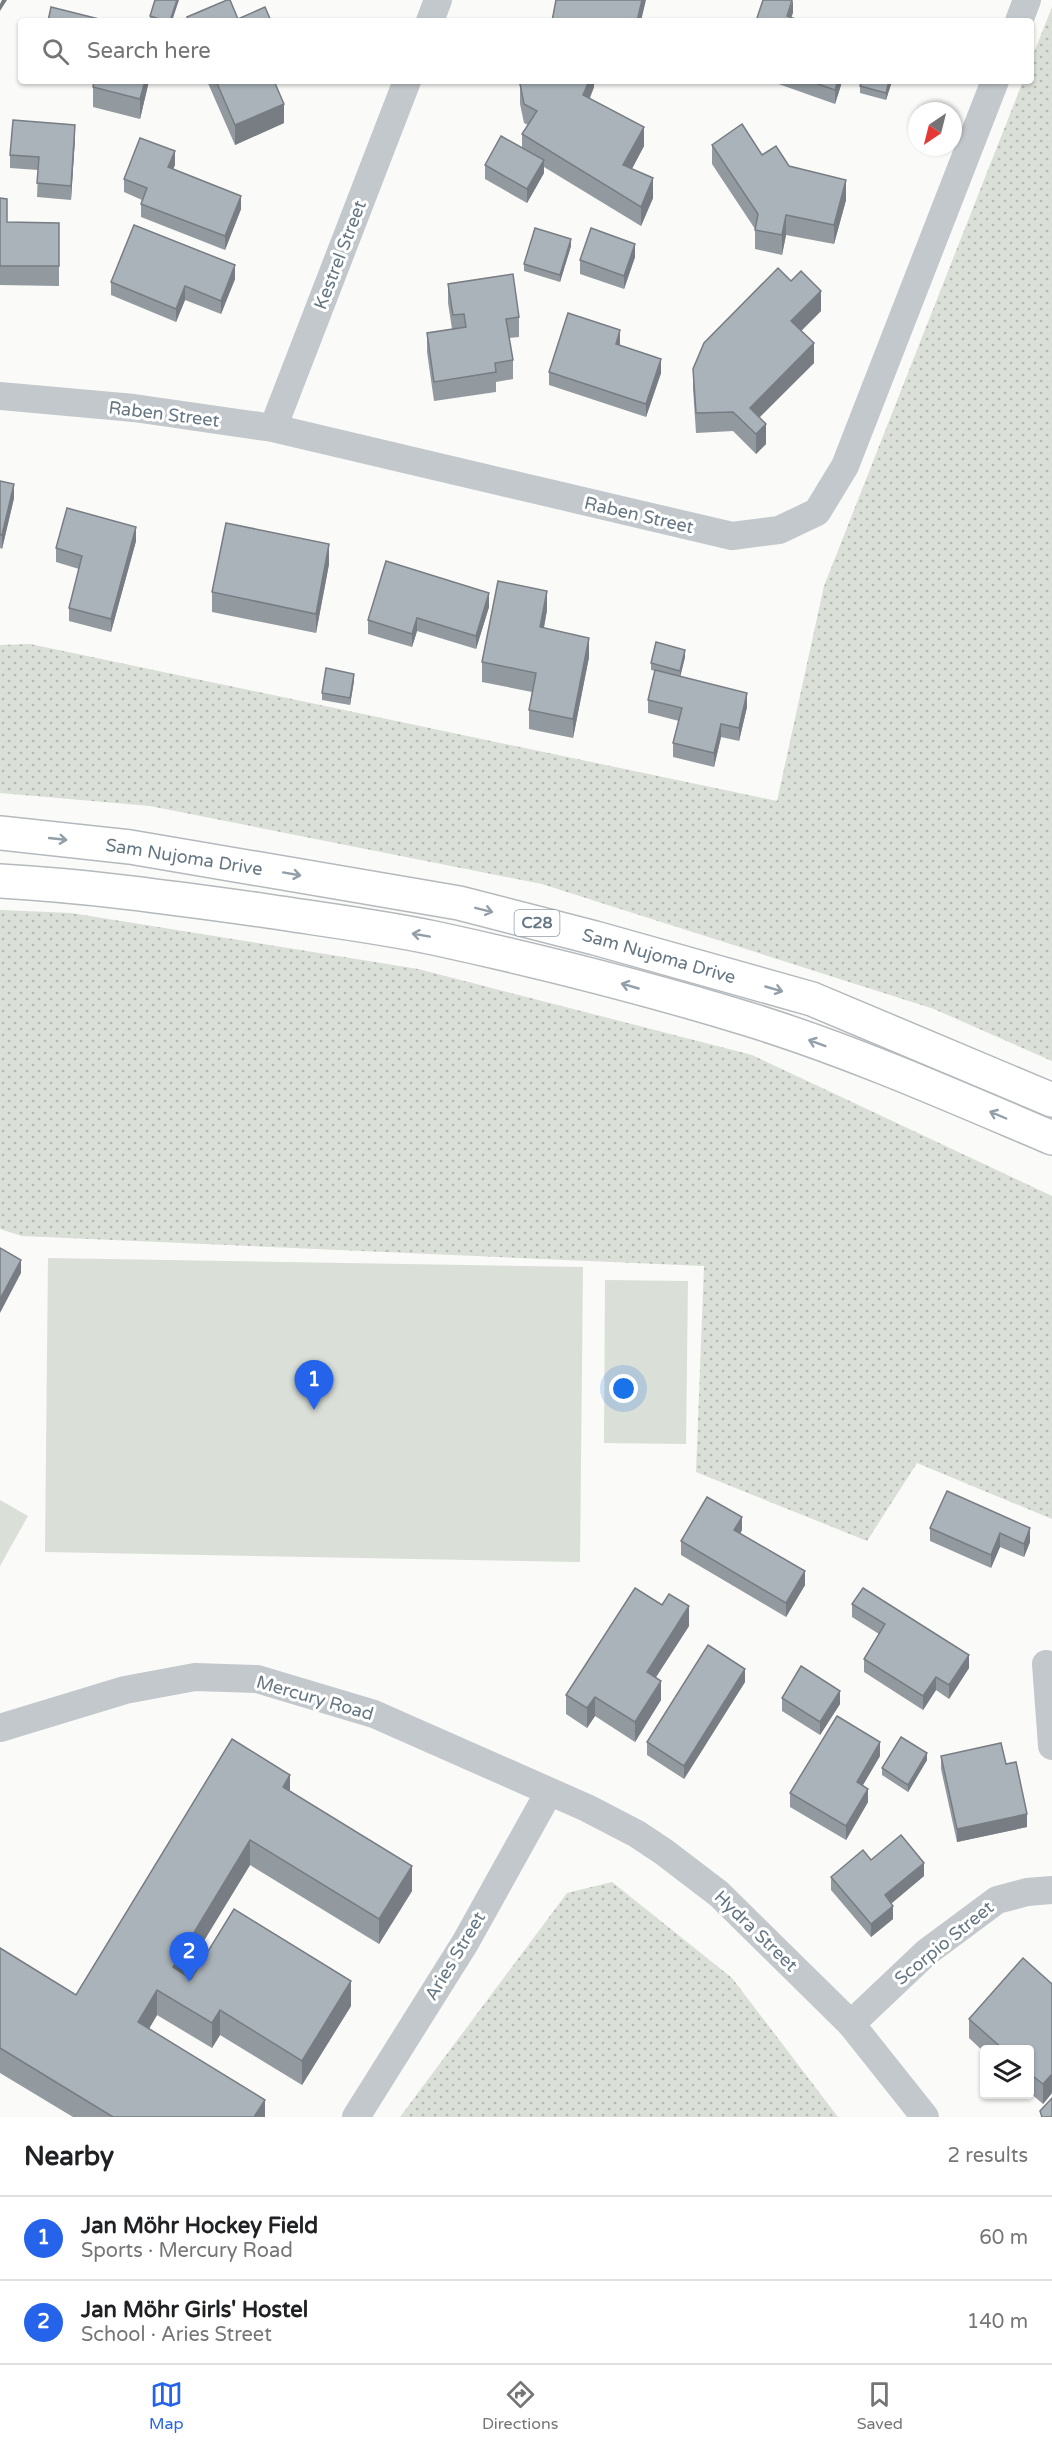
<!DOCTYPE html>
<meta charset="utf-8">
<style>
:root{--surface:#fff;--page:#f6f6f6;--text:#202124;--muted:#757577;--line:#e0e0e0;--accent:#2563eb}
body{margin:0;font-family:"Varela Round",sans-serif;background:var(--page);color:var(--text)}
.controls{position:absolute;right:18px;bottom:18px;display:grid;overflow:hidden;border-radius:6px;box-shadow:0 2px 4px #0004}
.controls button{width:54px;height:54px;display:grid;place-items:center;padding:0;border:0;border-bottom:2px solid var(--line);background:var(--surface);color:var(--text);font:30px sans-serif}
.compass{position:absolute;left:908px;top:102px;width:54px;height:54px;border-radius:50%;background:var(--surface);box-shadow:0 2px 4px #0004;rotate:215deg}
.you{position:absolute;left:624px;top:1389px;width:21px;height:21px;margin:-15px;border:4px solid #fff;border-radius:50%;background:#1a73e8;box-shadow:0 0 0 9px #1a73e833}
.badge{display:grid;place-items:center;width:39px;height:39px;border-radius:50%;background:var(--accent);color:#fff;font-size:20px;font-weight:700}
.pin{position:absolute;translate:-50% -50px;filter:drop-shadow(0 2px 3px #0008)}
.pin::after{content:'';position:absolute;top:32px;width:21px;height:18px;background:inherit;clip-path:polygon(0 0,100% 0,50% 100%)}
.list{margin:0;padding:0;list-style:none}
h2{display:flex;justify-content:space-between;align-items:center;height:78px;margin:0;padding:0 24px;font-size:26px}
h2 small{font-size:20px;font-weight:400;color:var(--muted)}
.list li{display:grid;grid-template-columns:39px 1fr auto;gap:18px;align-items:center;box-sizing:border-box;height:84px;padding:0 24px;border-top:2px solid var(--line)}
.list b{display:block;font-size:22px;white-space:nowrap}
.list p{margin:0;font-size:20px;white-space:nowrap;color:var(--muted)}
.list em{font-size:20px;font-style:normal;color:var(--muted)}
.icon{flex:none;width:33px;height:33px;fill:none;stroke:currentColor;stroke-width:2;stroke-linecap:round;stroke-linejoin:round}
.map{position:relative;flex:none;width:1052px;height:2117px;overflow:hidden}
.search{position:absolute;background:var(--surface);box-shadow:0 2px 4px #0004;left:18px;right:18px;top:18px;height:66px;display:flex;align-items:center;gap:15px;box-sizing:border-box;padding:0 21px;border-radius:6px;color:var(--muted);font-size:22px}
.sheet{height:246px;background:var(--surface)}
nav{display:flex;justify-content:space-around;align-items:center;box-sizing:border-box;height:84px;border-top:2px solid var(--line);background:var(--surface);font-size:16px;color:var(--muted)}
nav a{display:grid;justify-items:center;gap:3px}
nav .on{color:var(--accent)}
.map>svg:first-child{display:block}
.grass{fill:url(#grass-dots)}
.park{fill:#dadfd7}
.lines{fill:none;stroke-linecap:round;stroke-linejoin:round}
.highway-casing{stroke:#b4b9bd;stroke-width:36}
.street{stroke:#c3c8cc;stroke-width:28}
.highway{stroke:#fff;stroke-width:33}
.wall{fill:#929a9f}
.shaded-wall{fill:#777d82}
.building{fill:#aab3b9;stroke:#777d82;stroke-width:1.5}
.oneway{stroke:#939fa8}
.labels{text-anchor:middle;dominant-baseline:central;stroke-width:6;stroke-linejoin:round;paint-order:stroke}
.shield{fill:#fff;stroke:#939fa8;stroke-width:1.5}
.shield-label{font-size:16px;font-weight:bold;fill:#657683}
.street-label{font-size:18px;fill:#657683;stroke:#fff}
</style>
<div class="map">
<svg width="1052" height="2117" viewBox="0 0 1052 2117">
<defs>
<pattern id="grass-dots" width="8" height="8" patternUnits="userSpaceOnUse" patternTransform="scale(1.5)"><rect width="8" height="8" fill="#dadfd7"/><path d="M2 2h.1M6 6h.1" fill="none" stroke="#b4b9b4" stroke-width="1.8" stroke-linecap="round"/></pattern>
</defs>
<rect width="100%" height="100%" fill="#fafaf8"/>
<!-- grass -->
<g class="grass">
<path d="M1052 7V1061L934 1009 542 884 150 806 0 793V645L30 644 777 801 824 586 1023 81H1031V60Z"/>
<path d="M0 910 71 913 418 969 752 1055 1052 1196V1519L917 1463 867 1541 696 1472 704 1266 22 1236 0 1229Z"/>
<path d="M612 1882 732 1978 838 2117H400L567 1893Z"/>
</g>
<!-- park -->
<g class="park">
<path d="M48 1258 583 1267 580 1562 45 1552Z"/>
<path d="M605 1280 688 1281 686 1444 604 1443Z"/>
<path d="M0 1500 28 1516 0 1566Z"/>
</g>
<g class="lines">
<!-- highway casing -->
<g class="highway-casing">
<g id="highway">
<path d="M0 833 130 847 459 903 595 938 812 999 1052 1100"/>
<path d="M0 881C88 886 174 898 261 910 318 919 377 926 434 938 540 961 647 988 751 1020 854 1052 953 1096 1052 1138"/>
</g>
</g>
<!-- street -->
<g class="street">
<path d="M430 21 438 0"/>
<path d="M1019 21 1027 0"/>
<path d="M0 396 134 408 273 428 732 536 779 530 817 512 845 466 995 81"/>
<path d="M273 428 407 81"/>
<path d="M1046 1664 1052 1746"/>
<path d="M0 1728 125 1690 195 1677 257 1679 374 1714 587 1808 637 1834 664 1852 719 1894 851 2024 925 2117"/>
<path d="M851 2024 927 1952 997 1900 1027 1892 1052 1890"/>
<path d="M356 2117 465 1943 549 1792"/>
</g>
<!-- highway -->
<use href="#highway" class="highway"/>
</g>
<!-- wall -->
<g class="wall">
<path d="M150 16 172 21H150Z"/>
<path d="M149 81 140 119 93 107V87Z"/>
<path d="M207 81H274L284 123 235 145Z"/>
<path d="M594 81V87L590 98 644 146 632 169 653 198 641 226 544 167V173L527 203 485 179V165L522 148V134L528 125 524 123 520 104V84Z"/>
<path d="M770 81H841V85L835 104Z"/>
<path d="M892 81 886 100 860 93V86Z"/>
<path d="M75 138 71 200 37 197 38 170 10 168V155Z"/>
<path d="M712 145 762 155 789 166 846 200 834 244 786 235 782 255 755 249V229L712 164Z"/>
<path d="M175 165 173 169 241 209 225 250 141 217V204L142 200 124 192V179Z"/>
<path d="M0 198 7 222 59 223V286L0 285Z"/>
<path d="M571 246 560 282 524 271V264Z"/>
<path d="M635 257 624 289 580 274V260Z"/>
<path d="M235 279 221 314 185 300 176 322 111 295V282Z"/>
<path d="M448 284 519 317V337L509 338 513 360V379L496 382V392L434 401 427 352V333L452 329 448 303Z"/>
<path d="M821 311 801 331 814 363 759 417 766 444 756 454 733 431 696 433 693 388V369Z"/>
<path d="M620 343V346L661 373 646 417 549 385V372Z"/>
<path d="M0 481 14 498 2 549 0 548Z"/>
<path d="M136 541 111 632 69 621V608L79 569 56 562V548Z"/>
<path d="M329 564 316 633 212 612V592Z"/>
<path d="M489 607 476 649 417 631 412 647 368 634V620Z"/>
<path d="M547 610 544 628 589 657 573 738 529 729V710L532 692 482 682V662Z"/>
<path d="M685 657 680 676 747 707 739 741 721 737 714 767 673 757V743L679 721 648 713V700L655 671 651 670V663Z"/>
<path d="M354 681 350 705 322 700V693Z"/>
<path d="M930 1528H1030V1542L1024 1557 1000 1547 991 1568 930 1541Z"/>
<path d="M742 1530 740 1534 805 1585 786 1617 681 1555V1541Z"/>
<path d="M852 1604 969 1668 949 1699 936 1690 923 1710 864 1672V1659L879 1634 852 1617Z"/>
<path d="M689 1626 656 1677 661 1700 635 1742 595 1716 587 1728 566 1714V1695Z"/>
<path d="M745 1682 684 1779 647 1755V1742Z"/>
<path d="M782 1698 840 1704 820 1735 782 1711Z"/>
<path d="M880 1756 863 1785 868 1802 846 1840 790 1807V1793Z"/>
<path d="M941 1756 1006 1764 1027 1827 957 1842 941 1769Z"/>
<path d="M927 1760 908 1792 882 1775V1768Z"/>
<path d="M290 1791 412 1891 379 1944 250 1865 183 1974 191 1979 351 2006 302 2085 220 2035 212 2048 157 2015 149 2029 265 2117H73L0 2073V1948L76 1995Z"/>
<path d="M871 1860 924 1876 891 1903 893 1919 871 1937 831 1890V1877Z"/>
<path d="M1052 1984V2093L1043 2104 1029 2092V2049H984V2052L969 2038V2019Z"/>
</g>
<!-- shaded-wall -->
<g class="shaded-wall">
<path d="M2 0H7L0 11V4Z"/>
<path d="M177 0H179L172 21H170Z"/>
<path d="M642 0H646L641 21H637Z"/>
<path d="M793 0V13L790 21 787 16Z"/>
<path d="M145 81H149L140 119V99Z"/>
<path d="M589 81H594V87L583 114V95Z"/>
<path d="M838 81H841V85L835 104V90Z"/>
<path d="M889 81H892L886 100V93Z"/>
<path d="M284 104V123L235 145V125Z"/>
<path d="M75 125V138L71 200V186Z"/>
<path d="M644 127V146L623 185V165Z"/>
<path d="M175 151V165L168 181V167Z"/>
<path d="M544 160V173L527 203V189Z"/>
<path d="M653 178V198L641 226V207Z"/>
<path d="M846 180V200L834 244V225Z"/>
<path d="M241 196V209L225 250V236Z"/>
<path d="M786 215V235L782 255V235Z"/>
<path d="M571 239V246L560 282V275Z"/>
<path d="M635 244V257L624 289V276Z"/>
<path d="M235 265V279L221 314V301Z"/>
<path d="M185 286V300L176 322V309Z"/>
<path d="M821 291V311L791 341V321Z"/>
<path d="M620 330V343L616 358V344Z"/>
<path d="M814 343V363L750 427V408Z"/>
<path d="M661 359V373L646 417V404Z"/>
<path d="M766 424V444L756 454V434Z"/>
<path d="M14 484V498L2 549V535Z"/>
<path d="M136 527V541L111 632V619Z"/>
<path d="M329 544V564L316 633V614Z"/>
<path d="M547 591V610L540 647V627Z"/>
<path d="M489 593V607L476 649V636Z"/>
<path d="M417 618V631L412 647V634Z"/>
<path d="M589 638V657L573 738V719Z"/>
<path d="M685 650V657L680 678V671Z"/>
<path d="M354 674V681L350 705V698Z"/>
<path d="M747 693V707L739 741V728Z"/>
<path d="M721 724V737L714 767V753Z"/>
<path d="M21 1260V1273L0 1313V1299Z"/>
<path d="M742 1517V1530L734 1544V1530Z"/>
<path d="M1030 1528V1542L1024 1557V1544Z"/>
<path d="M1000 1533V1547L991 1568V1555Z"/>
<path d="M805 1571V1585L786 1617V1603Z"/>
<path d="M689 1606V1626L647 1691V1672Z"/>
<path d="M969 1655V1668L949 1699V1685Z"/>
<path d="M745 1669V1682L684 1779V1766Z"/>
<path d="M936 1677V1690L923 1710V1696Z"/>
<path d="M661 1681V1700L635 1742V1722Z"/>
<path d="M840 1691V1704L820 1735V1722Z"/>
<path d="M595 1697V1716L587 1728V1708Z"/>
<path d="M880 1742V1756L857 1795V1782Z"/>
<path d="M927 1753V1760L908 1792V1785Z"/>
<path d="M290 1775V1799L283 1787Z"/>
<path d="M868 1789V1802L846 1840V1826Z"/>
<path d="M1027 1814V1827L957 1842V1829Z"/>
<path d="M250 1840V1865L173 1992V1967Z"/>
<path d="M924 1863V1876L885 1909V1895Z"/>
<path d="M412 1866V1891L379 1944V1919Z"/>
<path d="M893 1906V1919L871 1937V1924Z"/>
<path d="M351 1981V2006L302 2085V2061Z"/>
<path d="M157 1990V2015L138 2047V2022Z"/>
<path d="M220 2010V2035L212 2048V2023Z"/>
<path d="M1052 2074V2093L1043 2104V2084Z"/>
<path d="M265 2100V2117H254Z"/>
</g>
<!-- building -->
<g class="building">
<path d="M155 0H177L170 21H166L150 16Z"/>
<path d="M227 0H230L238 19 265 7 271 21H189L187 17Z"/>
<path d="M556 0H642L637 21H552Z"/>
<path d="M763 0H792L787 16 801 21H756Z"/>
<path d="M51 7 107 21H48Z"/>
<path d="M94 81H145L140 99 93 87Z"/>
<path d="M216 81H274L284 104 235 125Z"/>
<path d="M522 81H589L583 95 644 127 623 165 653 178 641 207 522 134 537 111 524 104 520 84Z"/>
<path d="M809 81H838L835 90Z"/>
<path d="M862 81H889L886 93 860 86Z"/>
<path d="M13 120 75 125 71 186 37 183 39 157 10 155Z"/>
<path d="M742 124 762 155 776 146 789 166 846 180 834 225 786 215 782 235 755 230 758 214 712 145Z"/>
<path d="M501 136 544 160 527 189 485 165Z"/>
<path d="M140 138 175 151 168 167 241 196 225 236 141 204 147 188 124 179Z"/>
<path d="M0 198 7 199V222L59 223V266H0Z"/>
<path d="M134 225 235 265 221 301 185 286 176 309 111 282Z"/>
<path d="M535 228 571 239 560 275 524 264Z"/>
<path d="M591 228 635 244 624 276 580 260Z"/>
<path d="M778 268 791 281 801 271 821 291 791 321 814 343 750 408 766 424 756 434 733 412 696 413 693 369 704 343Z"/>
<path d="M513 274 519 317 506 319 513 360 495 363 496 372 434 382 427 333 466 327 464 314 453 315 448 284Z"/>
<path d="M568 313 620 330 616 344 661 359 646 404 549 372Z"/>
<path d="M0 481 14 484 2 535H0Z"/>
<path d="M67 508 136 527 111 619 69 608 82 556 56 548Z"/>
<path d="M226 523 329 544 316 614 212 592Z"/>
<path d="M386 561 489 593 476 636 417 618 412 634 368 620Z"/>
<path d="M498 581 547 591 540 627 589 638 573 719 529 710 536 673 482 662Z"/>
<path d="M656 642 685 650 680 671 651 663Z"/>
<path d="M326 668 354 674 350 698 322 693Z"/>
<path d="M655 670 747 693 739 728 721 724 714 753 673 743 682 708 648 700Z"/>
<path d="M0 1248 21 1260 0 1299Z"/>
<path d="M947 1491 1030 1528 1024 1544 1000 1533 991 1555 930 1528Z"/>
<path d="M707 1497 742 1517 734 1530 805 1571 786 1603 681 1541Z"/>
<path d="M635 1588 662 1605 669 1594 689 1606 647 1672 661 1681 635 1722 595 1697 587 1708 566 1695Z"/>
<path d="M863 1588 969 1655 949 1685 936 1677 923 1696 864 1659 885 1624 852 1604Z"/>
<path d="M708 1645 745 1669 684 1766 647 1742Z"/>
<path d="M801 1666 840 1691 820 1722 782 1698Z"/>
<path d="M837 1716 880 1742 857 1782 868 1789 846 1826 790 1793Z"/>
<path d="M901 1737 927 1753 908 1785 882 1768Z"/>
<path d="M232 1739 290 1775 283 1787 412 1866 379 1919 250 1840 173 1967 191 1979 234 1909 351 1981 302 2061 220 2010 212 2023 157 1990 138 2022 265 2100 254 2117H113L0 2048V1948L76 1995Z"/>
<path d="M1001 1743 1006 1764 1016 1762 1027 1814 957 1829 941 1756Z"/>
<path d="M901 1835 924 1863 885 1895 893 1906 871 1924 831 1877 863 1850 871 1860Z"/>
<path d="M1023 1958 1052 1984V2074L1043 2084 1029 2073V2049H1003L969 2019Z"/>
<path d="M1052 2098V2117H1042L1040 2111Z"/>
</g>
<!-- one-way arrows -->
<defs><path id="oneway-shaft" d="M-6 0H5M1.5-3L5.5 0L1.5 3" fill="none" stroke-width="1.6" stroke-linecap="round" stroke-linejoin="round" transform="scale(1.5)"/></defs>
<g class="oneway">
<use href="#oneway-shaft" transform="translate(58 839) rotate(6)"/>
<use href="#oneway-shaft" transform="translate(292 874) rotate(10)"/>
<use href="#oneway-shaft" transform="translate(484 910) rotate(14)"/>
<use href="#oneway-shaft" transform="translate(421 935) rotate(-170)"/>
<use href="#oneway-shaft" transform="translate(630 986) rotate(-164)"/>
<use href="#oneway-shaft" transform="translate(774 989) rotate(16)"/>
<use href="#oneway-shaft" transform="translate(817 1043) rotate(-160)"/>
<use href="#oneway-shaft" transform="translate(998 1115) rotate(-157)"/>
</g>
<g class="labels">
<!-- shield labels -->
<rect class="shield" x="514.5" y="910" width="45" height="26" rx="4.5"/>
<g class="shield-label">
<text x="537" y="923">C28</text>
</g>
<!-- street labels -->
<g class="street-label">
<text transform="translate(340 255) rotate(-69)">Kestrel Street</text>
<text transform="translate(164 414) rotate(7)">Raben Street</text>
<text transform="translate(639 515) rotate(13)">Raben Street</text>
<text transform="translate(184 857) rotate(9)">Sam Nujoma Drive</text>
<text transform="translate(659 956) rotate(16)">Sam Nujoma Drive</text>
<text transform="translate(315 1698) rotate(16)">Mercury Road</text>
<text transform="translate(756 1931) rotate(44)">Hydra Street</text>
<text transform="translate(944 1943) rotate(-39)">Scorpio Street</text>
<text transform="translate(455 1956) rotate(-59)">Aries Street</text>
</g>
</g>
</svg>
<div class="controls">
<button><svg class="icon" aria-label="layers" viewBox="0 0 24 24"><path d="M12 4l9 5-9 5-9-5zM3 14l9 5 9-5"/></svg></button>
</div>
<svg class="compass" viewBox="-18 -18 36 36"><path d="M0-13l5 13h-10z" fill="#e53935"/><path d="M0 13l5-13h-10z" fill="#757577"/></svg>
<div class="you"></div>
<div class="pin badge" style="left:314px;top:1410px">1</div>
<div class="pin badge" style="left:189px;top:1982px">2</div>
<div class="search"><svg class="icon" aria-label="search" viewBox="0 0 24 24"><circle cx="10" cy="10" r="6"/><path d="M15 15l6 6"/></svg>Search here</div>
</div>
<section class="sheet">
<h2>Nearby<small>2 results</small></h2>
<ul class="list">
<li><span class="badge">1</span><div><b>Jan Möhr Hockey Field</b><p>Sports · Mercury Road</p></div><em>60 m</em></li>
<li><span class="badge">2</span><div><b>Jan Möhr Girls' Hostel</b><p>School · Aries Street</p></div><em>140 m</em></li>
</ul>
</section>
<nav>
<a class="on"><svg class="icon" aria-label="map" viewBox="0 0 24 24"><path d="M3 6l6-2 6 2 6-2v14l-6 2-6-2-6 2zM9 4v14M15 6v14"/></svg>Map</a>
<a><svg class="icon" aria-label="directions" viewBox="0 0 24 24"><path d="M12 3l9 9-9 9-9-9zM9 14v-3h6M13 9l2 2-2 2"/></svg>Directions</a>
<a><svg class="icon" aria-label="saved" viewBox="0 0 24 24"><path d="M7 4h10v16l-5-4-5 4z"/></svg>Saved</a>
</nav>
